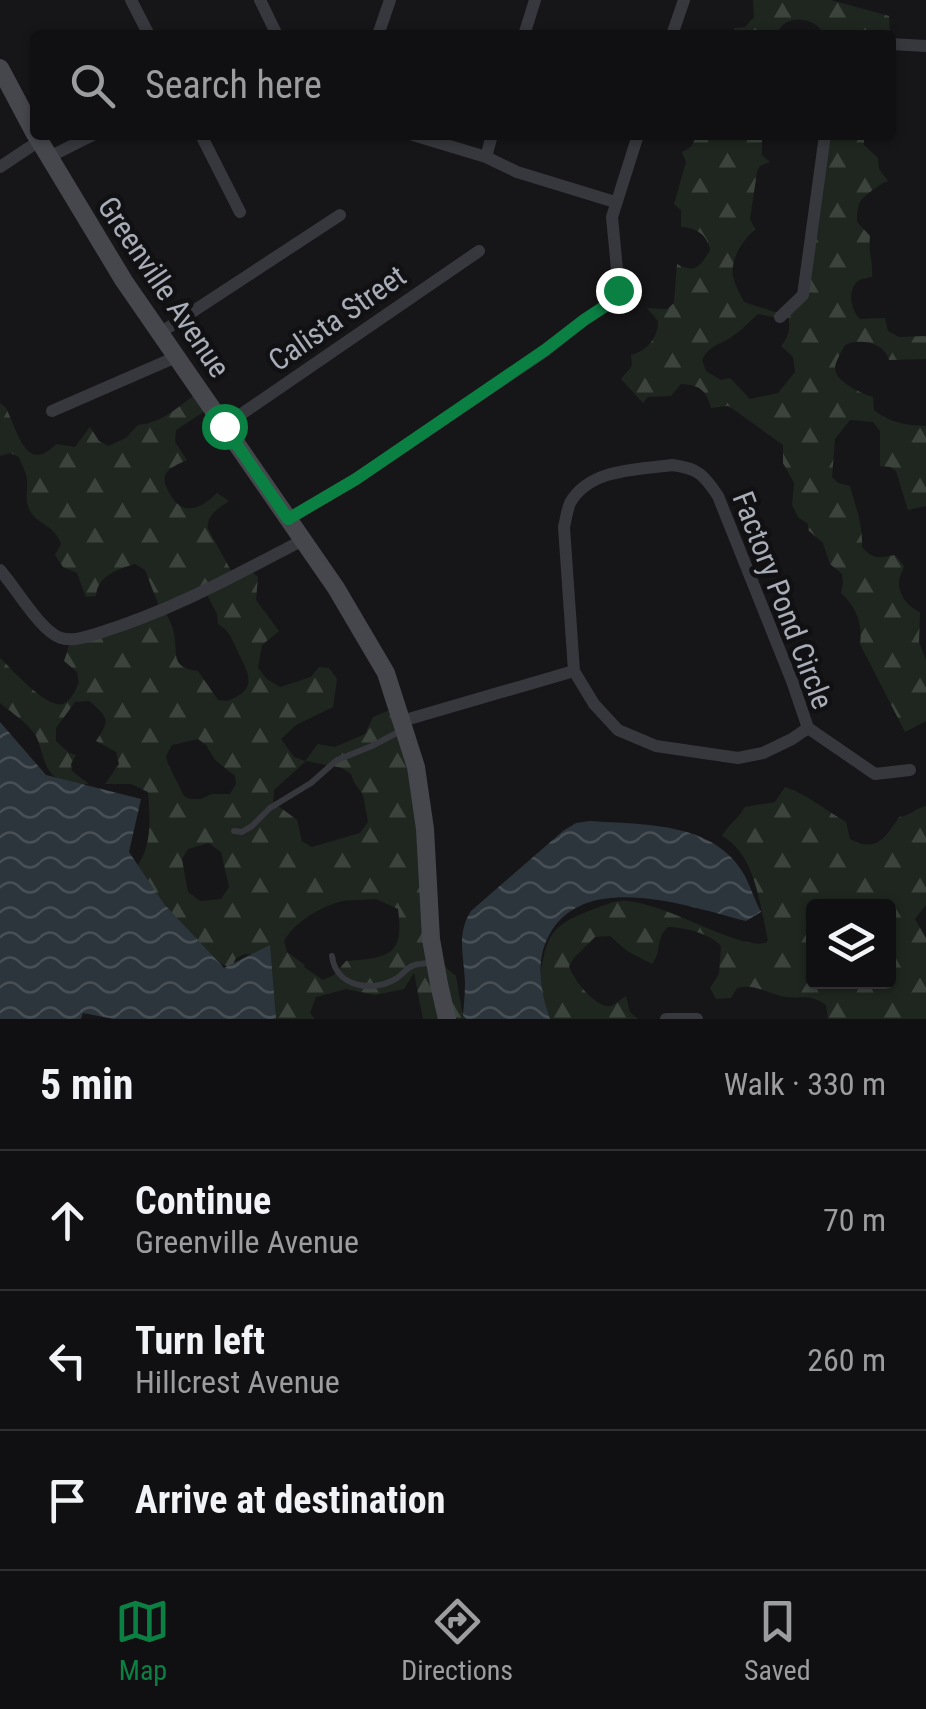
<!DOCTYPE html>
<meta charset="utf-8">
<style>
:root{--surface:#101012;--page:#1e1e20;--text:#f1f3f6;--muted:#9c9d9f;--line:#303032;--accent:#0b8043}
body{margin:0;font-family:"Roboto Condensed",sans-serif;background:var(--page);color:var(--text)}
.controls{position:absolute;right:30px;bottom:30px;display:grid;overflow:hidden;border-radius:10px;box-shadow:0 2px 8px #0004}
.controls button{width:90px;height:90px;display:grid;place-items:center;padding:0;border:0;border-bottom:2px solid var(--line);background:var(--surface);color:var(--text);font:50px sans-serif}
.stop{position:absolute;width:30px;height:30px;margin:-22px;border:8px solid #0b8043;border-radius:50%;background:#fff}
.stop.end{background:#0b8043;border-color:#fff;box-shadow:0 2px 10px #0008}
.list{margin:0;padding:0;list-style:none}
h2{display:flex;justify-content:space-between;align-items:center;height:130px;margin:0;padding:0 40px;font-size:42px}
h2 small{font-size:32px;font-weight:400;color:var(--muted)}
.list li{display:grid;grid-template-columns:65px 1fr auto;gap:30px;align-items:center;box-sizing:border-box;height:140px;padding:0 40px;border-top:2px solid var(--line)}
.list b{display:block;font-size:38px;white-space:nowrap}
.list p{margin:0;font-size:32px;white-space:nowrap;color:var(--muted)}
.list em{font-size:32px;font-style:normal;color:var(--muted)}
.icon{flex:none;width:55px;height:55px;fill:none;stroke:currentColor;stroke-width:2;stroke-linecap:round;stroke-linejoin:round}
.map{position:relative;flex:none;width:926px;height:1019px;overflow:hidden}
.search{position:absolute;background:var(--surface);box-shadow:0 2px 8px #0004;left:30px;right:30px;top:30px;height:110px;display:flex;align-items:center;gap:25px;box-sizing:border-box;padding:0 35px;border-radius:10px;color:var(--muted);font-size:38px}
.sheet{height:550px;background:var(--surface)}
nav{display:flex;justify-content:space-around;align-items:center;box-sizing:border-box;height:140px;border-top:2px solid var(--line);background:var(--surface);font-size:28px;color:var(--muted)}
nav a{display:grid;justify-items:center;gap:5px}
nav .on{color:var(--accent)}
.map>svg:first-child{display:block}
.forest{fill:url(#forest-firs);fill-rule:evenodd}
.water{fill:url(#water-waves)}
.lines{fill:none;stroke-linecap:round;stroke-linejoin:round}
.service{stroke:#37383d;stroke-width:6}
.minor{stroke:#37383d;stroke-width:12}
.secondary{stroke:#45474d;stroke-width:18}
.route{stroke:#0b8043;stroke-width:12}
.labels{text-anchor:middle;dominant-baseline:central;stroke-width:9;stroke-linejoin:round;paint-order:stroke}
.street-label{font-size:30px;fill:#a8adb8;stroke:#111113}
</style>
<div class="map">
<svg width="926" height="1019" viewBox="0 0 926 1019">
<defs>
<pattern id="forest-firs" width="22" height="20" patternUnits="userSpaceOnUse" patternTransform="scale(2.5)"><rect width="22" height="20" fill="#1e261f"/><path d="M5 1l3.5 6h-7zM16 11l3.5 6h-7z" fill="#3c433d"/></pattern>
<pattern id="water-waves" width="16" height="10" patternUnits="userSpaceOnUse" patternTransform="scale(2.5)"><rect width="16" height="10" fill="#2c353c"/><path d="M0 5q4-4 8 0t8 0" fill="none" stroke="#485056"/></pattern>
</defs>
<rect width="100%" height="100%" fill="#161618"/>
<!-- forest -->
<g class="forest">
<path d="M753 0H831L889 16 890 35H824C817 17 783 12 777 35H735L734 28 745 27 754 17Z"/>
<path d="M697 135H762V155L770 162 760 166 757 172 750 219 755 229C742 241 728 262 734 280 736 288 741 295 744 302L781 314 777 318 758 314C749 322 740 332 730 338 718 345 709 346 702 360L706 371 721 380 730 378 750 399 778 393 795 372 793 357 781 346C791 334 791 324 786 310L803 293 825 135H864V145L878 158 879 169 888 181C882 183 879 186 874 189 859 200 857 203 857 222L870 236C868 251 873 262 872 277 867 278 861 278 857 282 847 291 851 311 860 319L885 318 888 331 899 337 926 336V359L889 360C884 342 860 338 845 345 842 351 835 362 835 368 835 382 863 394 873 397L874 410C889 423 906 425 926 426V506L908 510 896 471 890 467 880 466V431L873 422 850 420 835 439 832 477 838 483 850 486C856 509 863 524 862 547 873 560 880 558 895 555L904 566C903 571 899 576 899 581 898 596 909 607 920 612L919 642 926 660V721L905 732 860 644C863 623 856 607 841 593L843 584 842 574 830 564 823 543 808 530V524L798 517 792 505 794 483 783 463V445L733 409 728 406 711 408C706 390 700 385 681 384L671 396 648 397 643 403 621 379 632 366 631 355C647 351 658 338 658 321L647 308 667 309 674 303 677 264C695 274 701 266 710 250 707 234 696 228 681 227V210L674 204 686 162 682 152 691 147Z"/>
<path d="M201 391 211 407 176 430 175 442 187 460C167 469 157 474 171 496 184 517 202 508 217 493L229 501C219 508 206 515 208 529L233 574 248 568 258 577 256 600 279 631 262 645 258 668 267 679 280 687 311 677 319 667 329 668 337 679 333 707 296 725 281 739 294 757 305 761 318 744 335 747 365 734 373 717 397 707 438 956 446 968 456 976 462 1011 467 1019H423L414 973 404 989 375 995 346 989 316 997 310 1013 315 1019H270C277 992 273 978 258 955L245 954 236 958 231 968 210 959 134 870C153 848 150 819 148 792L131 784H105L119 764 116 752 96 741C111 720 108 717 89 701L75 702 56 728V741L69 753 76 755 71 764 72 771 89 784C68 786 50 781 44 759 41 751 40 744 36 736 28 723 12 713 0 703V658C12 669 50 713 65 703 72 699 76 689 79 682L77 672 64 661 71 639 160 609 145 570 135 564C118 569 97 576 96 596L86 597 77 573 63 567 55 555 61 544C56 526 38 525 30 511 24 499 28 492 27 480 27 473 21 464 19 457L10 453 0 456V403L6 408C18 432 26 475 56 444L75 447 90 427 99 441 108 446 126 438 138 425C167 422 179 404 201 391ZM205 591 217 614 218 624C229 630 232 639 237 650 246 669 259 687 234 698 223 702 231 701 218 700L198 671C170 667 178 656 174 634 173 626 168 617 164 610ZM198 739 206 745 215 760 235 776 236 784 230 794H212L201 799H190L184 796 168 764 166 756 172 745ZM306 761 342 768 351 774 354 782 363 795 368 822 360 833 312 847 302 841 297 820 273 802 274 790ZM209 843 221 852 229 887 221 899 200 901 188 892 182 859 188 849ZM376 899 398 909C405 957 387 958 346 961L334 975 323 980 304 967 305 965 287 952 284 941C294 923 316 910 335 903 347 899 363 900 376 899Z"/>
<path d="M785 787C807 794 825 810 846 822L850 839C875 853 885 839 899 817 910 816 916 808 926 806V905L915 919 926 938V1019H828L826 1005C809 993 804 999 786 997 768 994 755 983 737 988L731 998 716 999 710 988 719 974 721 946C711 934 684 927 668 927 655 939 662 952 652 964L627 951 610 936 595 937 574 958 569 966C572 978 596 1009 611 1006 612 1006 625 997 626 996L630 1012 638 1019H549L536 994C549 940 540 928 597 908 606 905 616 900 627 901 657 903 704 929 736 939 747 942 755 945 766 943L768 940C760 907 756 854 722 836 729 824 738 819 745 807L775 802ZM814 906H888V982H814Z"/>
</g>
<!-- water -->
<g class="water">
<path d="M0 722 46 775 141 799 129 852 164 904 224 968 270 945 276 1019H114L83 1013 81 1019H0Z"/>
<path d="M590 821C644 825 715 821 745 876 751 888 755 901 761 912L746 921C690 907 591 871 552 930 534 958 540 990 550 1019H466L463 1015C464 1004 465 993 465 982 464 956 456 934 471 911L563 831 576 823Z"/>
</g>
<g class="lines">
<!-- service -->
<g class="service">
<path d="M234 831 242 832 252 826 270 808 311 783 337 760 372 746 404 729"/>
<path d="M332 956C336 988 374 993 397 978 402 975 405 970 410 967 416 963 426 963 434 963"/>
</g>
<!-- minor -->
<g class="minor">
<path d="M131 0 149 35"/>
<path d="M260 0 277 35"/>
<path d="M378 35 390 0"/>
<path d="M524 35 535 0"/>
<path d="M672 35 684 0"/>
<path d="M891 44 926 46"/>
<path d="M201 135 240 212"/>
<path d="M413 135 486 157 517 172 615 202"/>
<path d="M49 157 93 135"/>
<path d="M486 157 492 135"/>
<path d="M0 167 39 141"/>
<path d="M780 317 803 295 825 135"/>
<path d="M160 333 340 215"/>
<path d="M52 411 176 357"/>
<path d="M224 426 479 251"/>
<path d="M672 465C698 468 704 475 718 496L792 681 808 728 792 739 763 753 738 758 656 746 618 730 594 704 574 671 564 527C566 519 567 510 570 503 590 468 637 470 672 465Z"/>
<path d="M288 519 356 479 545 351 584 320 611 303 619 290 612 217 638 135"/>
<path d="M0 570C16 588 41 632 61 638 74 642 87 636 99 633 173 610 234 576 303 540"/>
<path d="M402 721 574 671"/>
<path d="M808 728 875 774 910 770"/>
<path d="M666 1019H697"/>
</g>
<!-- secondary -->
<g class="secondary">
<path d="M0 68 35 134"/>
<path d="M36 135 124 281 336 588 386 673 416 767 425 829 431 939 439 984 447 1019"/>
</g>
</g>
<g class="lines">
<!-- route -->
<path class="route" d="M224 426 288 519 356 479 545 350 584 320 611 302 618 290"/>
</g>
<g class="labels">
<!-- street labels -->
<g class="street-label">
<text transform="translate(164 287) rotate(56)">Greenville Avenue</text>
<text transform="translate(337 318) rotate(-35)">Calista Street</text>
<text transform="translate(783 600) rotate(69)">Factory Pond Circle</text>
</g>
</g>
</svg>
<div class="controls">
<button><svg class="icon" aria-label="layers" viewBox="0 0 24 24"><path d="M12 4l9 5-9 5-9-5zM3 14l9 5 9-5"/></svg></button>
</div>
<div class="stop" style="left:224px;top:426px"></div>
<div class="stop end" style="left:618px;top:290px"></div>
<div class="search"><svg class="icon" aria-label="search" viewBox="0 0 24 24"><circle cx="10" cy="10" r="6"/><path d="M15 15l6 6"/></svg>Search here</div>
</div>
<section class="sheet">
<h2>5 min<small>Walk · 330 m</small></h2>
<ul class="list">
<li><svg class="icon" aria-label="ahead" viewBox="0 0 24 24"><path d="M12 20V5M6 11l6-6 6 6"/></svg><div><b>Continue</b><p>Greenville Avenue</p></div><em>70 m</em></li>
<li><svg class="icon" aria-label="left" viewBox="0 0 24 24"><path d="M17 20v-9H6M10 6l-5 5 5 5"/></svg><div><b>Turn left</b><p>Hillcrest Avenue</p></div><em>260 m</em></li>
<li><svg class="icon" aria-label="arrive" viewBox="0 0 24 24"><path d="M6 21V4h12l-3 4 3 4H6"/></svg><div><b>Arrive at destination</b></div></li>
</ul>
</section>
<nav>
<a class="on"><svg class="icon" aria-label="map" viewBox="0 0 24 24"><path d="M3 6l6-2 6 2 6-2v14l-6 2-6-2-6 2zM9 4v14M15 6v14"/></svg>Map</a>
<a><svg class="icon" aria-label="directions" viewBox="0 0 24 24"><path d="M12 3l9 9-9 9-9-9zM9 14v-3h6M13 9l2 2-2 2"/></svg>Directions</a>
<a><svg class="icon" aria-label="saved" viewBox="0 0 24 24"><path d="M7 4h10v16l-5-4-5 4z"/></svg>Saved</a>
</nav>
